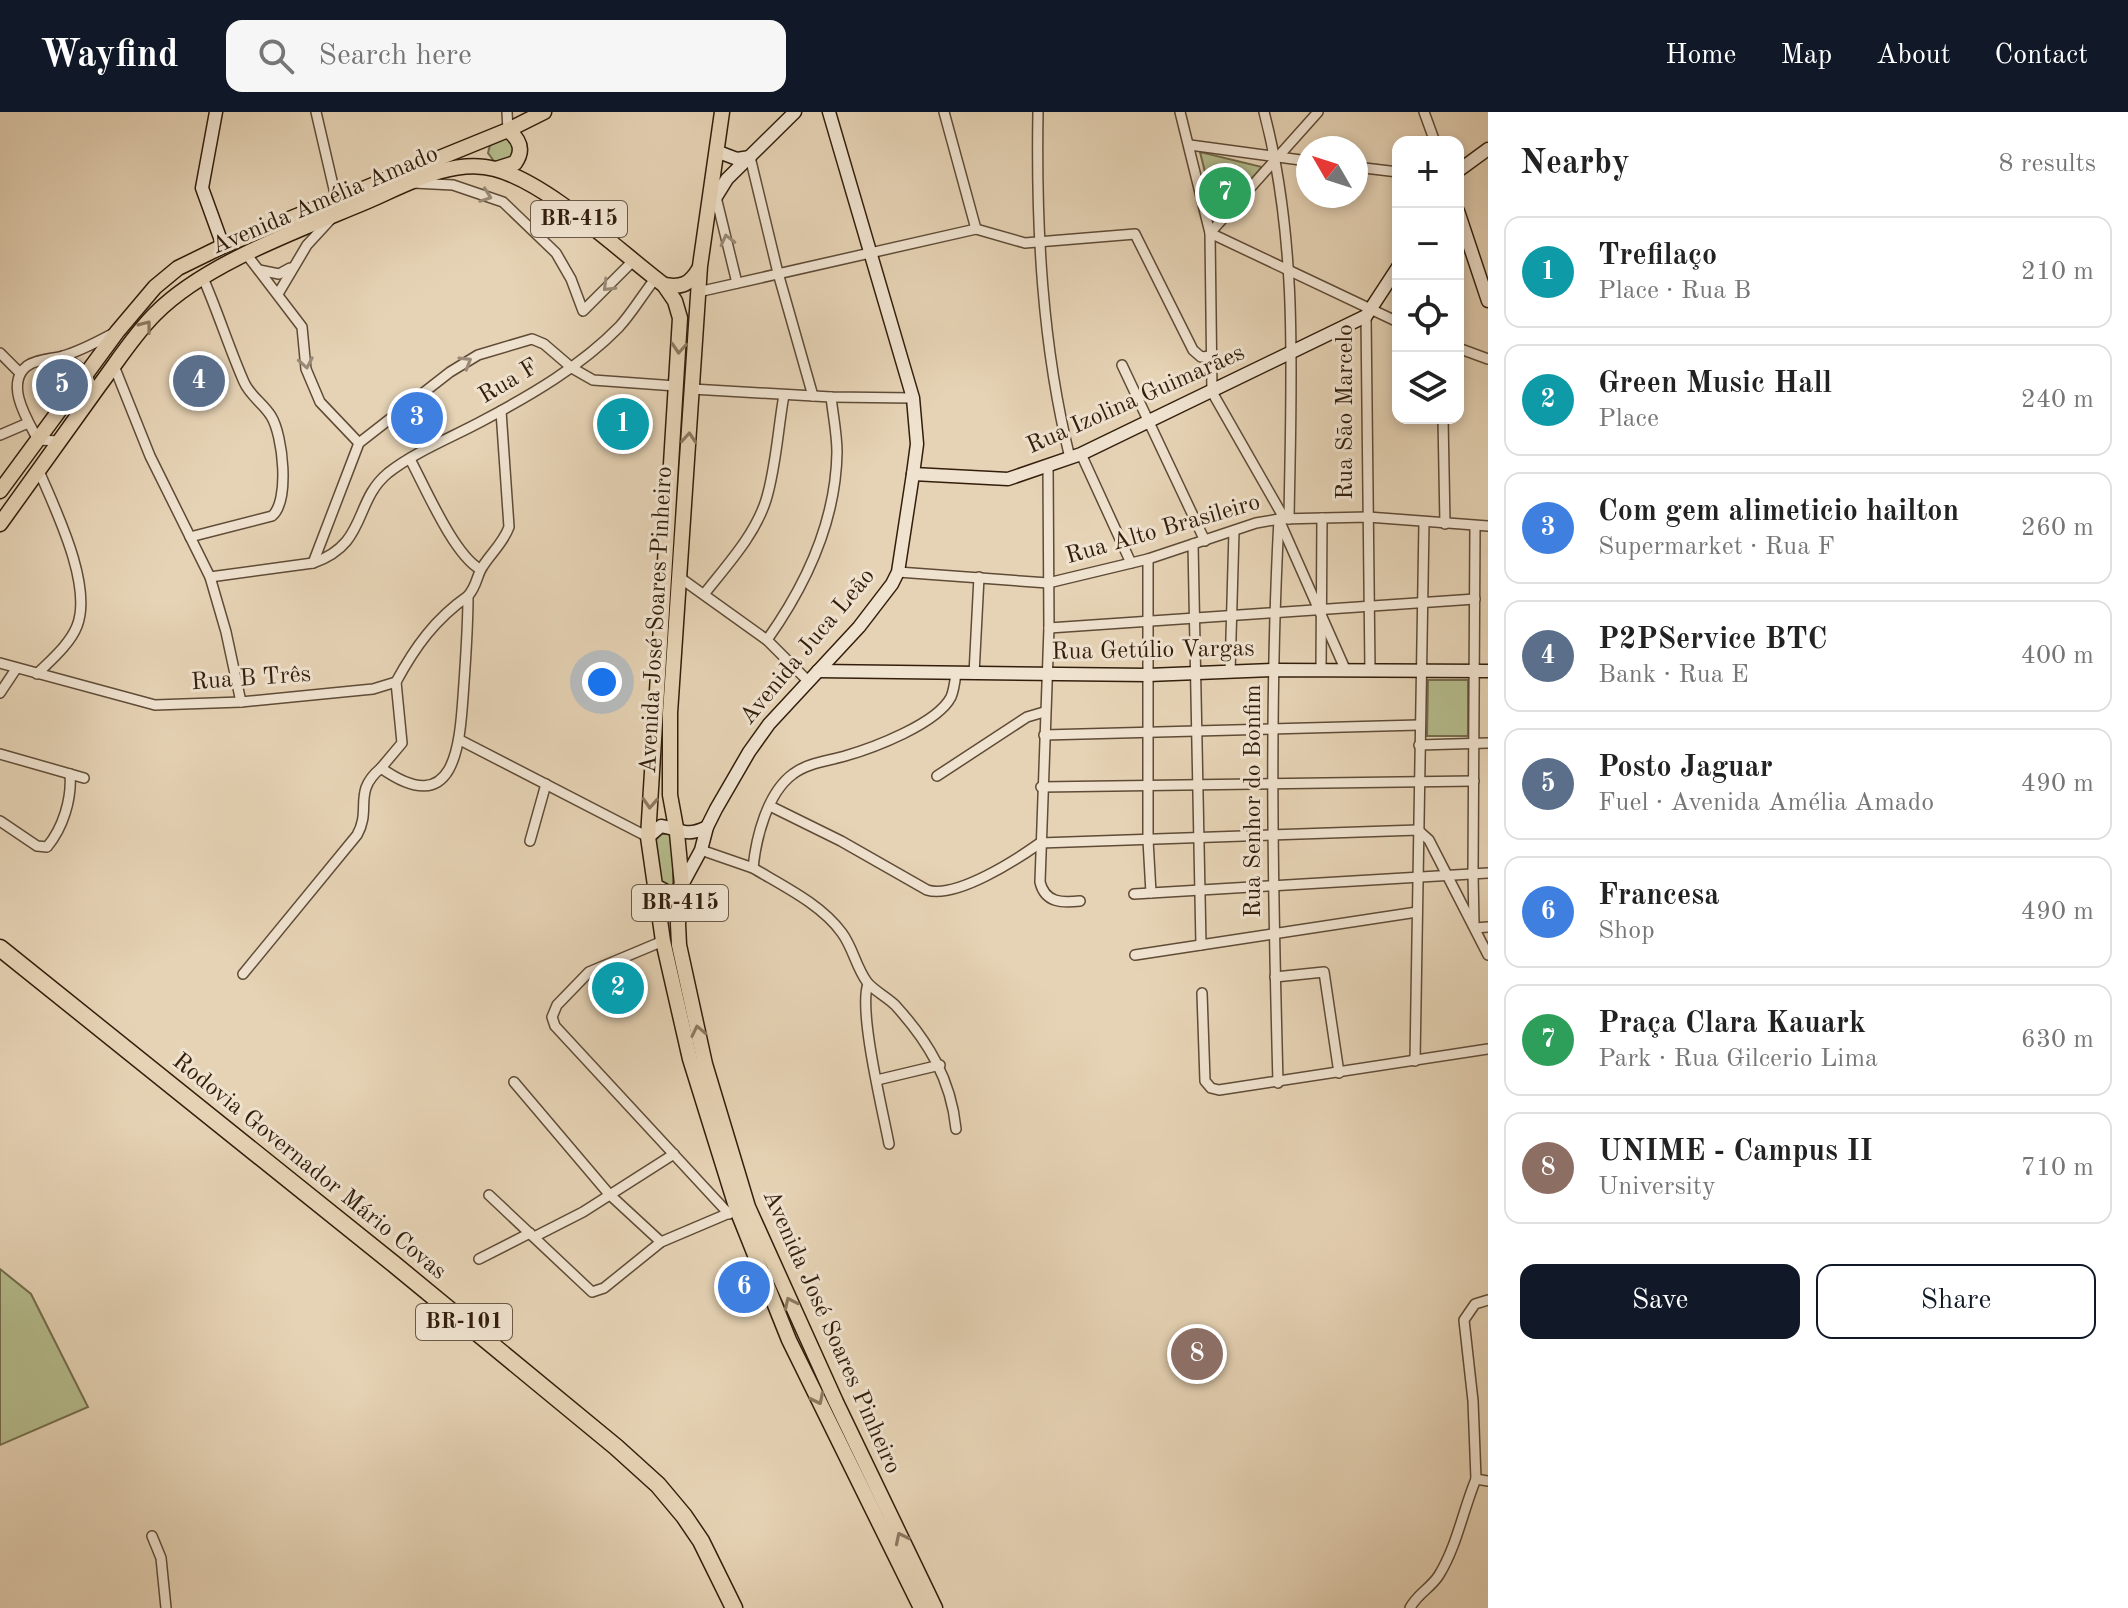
<!DOCTYPE html>
<meta charset="utf-8">
<style>
:root{--surface:#fff;--page:#f6f6f6;--text:#222;--muted:#767676;--line:#e0e0e0;--accent:#111827}
body{margin:0;font-family:"Old Standard TT",serif;background:var(--page);color:var(--text)}
.controls{position:absolute;right:24px;top:24px;display:grid;overflow:hidden;border-radius:16px;box-shadow:0 4px 12px #0003}
.controls button{width:72px;height:72px;display:grid;place-items:center;padding:0;border:0;border-bottom:2px solid var(--line);background:var(--surface);color:var(--text);font:40px sans-serif}
.compass{position:absolute;left:1296px;top:24px;width:72px;height:72px;border-radius:50%;background:var(--surface);box-shadow:0 4px 12px #0003;rotate:309deg}
.you{position:absolute;left:602px;top:570px;width:28px;height:28px;margin:-20px;border:6px solid #fff;border-radius:50%;background:#1a73e8;box-shadow:0 0 0 12px #1a73e833}
.badge{display:grid;place-items:center;width:52px;height:52px;border-radius:50%;background:var(--accent);color:#fff;font-size:26px;font-weight:700}
.pin{position:absolute;translate:-50% -50%;border:4px solid #fff;box-shadow:0 2px 8px #0006}
.list{margin:0;padding:0;list-style:none}
h2{display:flex;justify-content:space-between;align-items:center;height:104px;margin:0;padding:0 32px;font-size:34px}
h2 small{font-size:26px;font-weight:400;color:var(--muted)}
.list li{display:grid;grid-template-columns:52px 1fr auto;gap:24px;align-items:center;box-sizing:border-box;height:112px;margin:0 16px 16px;padding:0 16px;border:2px solid var(--line);border-radius:16px}
.list b{display:block;font-size:30px;white-space:nowrap}
.list p{margin:0;font-size:26px;white-space:nowrap;color:var(--muted)}
.list em{font-size:26px;font-style:normal;color:var(--muted)}
.actions{display:flex;gap:16px;padding:24px 32px}
.actions a{flex:1;padding:18px 0;border:2px solid var(--accent);border-radius:16px;text-align:center;font-size:28px;color:var(--accent)}
.actions .main{background:var(--accent);color:#fff}
.icon{flex:none;width:44px;height:44px;fill:none;stroke:currentColor;stroke-width:2;stroke-linecap:round;stroke-linejoin:round}
.map{position:relative;flex:none;width:1488px;height:1496px;overflow:hidden}
header{display:flex;align-items:center;gap:48px;box-sizing:border-box;height:112px;padding:0 40px;background:var(--accent);color:#fff}
header strong{font-size:38px}
nav{display:flex;gap:44px;margin-inline-start:auto;font-size:28px}
.search{width:560px;height:72px;background:var(--page);display:flex;align-items:center;gap:20px;box-sizing:border-box;padding:0 28px;border-radius:16px;color:var(--muted);font-size:30px}
main{display:flex}
aside{flex:1;background:var(--surface)}
.map>svg:first-child{display:block}
.green{fill:#b5bc8d;stroke:#746d4c;stroke-width:2}
.lines{fill:none;stroke-linecap:round;stroke-linejoin:round}
.street-casing{stroke:#5f4b36;stroke-width:12}
.secondary-casing{stroke:#321e0b;stroke-width:15}
.primary-casing{stroke:#321e0b;stroke-width:17}
.highway-casing{stroke:#321e0b;stroke-width:19}
.street{stroke:#efe2cf;stroke-width:9}
.secondary{stroke:#efe2cf;stroke-width:12}
.primary{stroke:#e6d3b5;stroke-width:14}
.highway{stroke:#e6d3b5;stroke-width:16}
.oneway{stroke:#9a8a77}
.oneway2{stroke:#8c7860}
.labels{text-anchor:middle;dominant-baseline:central;stroke-width:6;stroke-linejoin:round;paint-order:stroke}
.shield{fill:#efe2cf;stroke:#6b5946;stroke-width:2}
.shield-label{font-size:22px;font-weight:bold;fill:#321e0b}
.street-label{font-size:24px;fill:#321e0b;stroke:#efe2cf}
</style>
<header>
<strong>Wayfind</strong>
<div class="search"><svg class="icon" aria-label="search" viewBox="0 0 24 24"><circle cx="10" cy="10" r="6"/><path d="M15 15l6 6"/></svg>Search here</div>
<nav><a>Home</a><a>Map</a><a>About</a><a>Contact</a></nav>
</header>
<main>
<div class="map">
<svg width="1488" height="1496" viewBox="0 0 1488 1496">
<rect width="100%" height="100%" fill="#e6d3b5"/>
<filter id="stains"><feTurbulence type="fractalNoise" baseFrequency=".0025" numOctaves="4"/><feColorMatrix values="0 0 0 0 .2 0 0 0 0 .09 0 0 0 0 .02 0 0 0 .5 -.17"/></filter>
<radialGradient id="worn" r=".72"><stop offset=".6" stop-color="#630" stop-opacity="0"/><stop offset="1" stop-color="#630" stop-opacity=".3"/></radialGradient>
<!-- green -->
<g class="green">
<path d="M506 25 514 31 515 45 496 52 488 41 490 33Z"/>
<path d="M1200 40 1262 55 1217 108Z"/>
<path d="M1428 568H1468V624H1427Z"/>
<path d="M661 722H668L673 725V775L670 777 660 773 654 730Z"/>
<path d="M0 1157 31 1182 88 1295 0 1333Z"/>
</g>
<g class="lines">
<!-- street casing -->
<g class="street-casing">
<g id="street">
<path d="M316 0 336 86"/>
<path d="M507 0 508 18"/>
<path d="M944 0 976 117"/>
<path d="M1038 0C1036 115 1042 234 1070 346"/>
<path d="M1180 0 1210 121 1212 280 1284 406"/>
<path d="M1264 0C1299 132 1291 271 1289 407"/>
<path d="M1318 0 1210 121 1398 210"/>
<path d="M1424 0 1435 30"/>
<path d="M1190 33 1308 49"/>
<path d="M750 45 778 161 813 284"/>
<path d="M1356 55 1398 60"/>
<path d="M414 71 453 73 503 90 556 141 571 167 583 199 633 149"/>
<path d="M716 85 737 171"/>
<path d="M247 143 302 215 306 257 320 290 359 331"/>
<path d="M259 158 279 162 290 156"/>
<path d="M698 180 976 117 1025 131 1135 122 1193 238 1201 245 1211 244"/>
<path d="M278 182 307 133 331 107"/>
<path d="M1366 204 1370 559"/>
<path d="M1458 236 1488 247"/>
<path d="M0 241 20 261"/>
<path d="M63 244C79 255 94 261 90 283"/>
<path d="M1122 253 1205 429"/>
<path d="M114 254 150 344 210 465 226 520 241 590"/>
<path d="M692 277 831 285 913 286"/>
<path d="M1443 306 1445 412"/>
<path d="M0 323 28 311"/>
<path d="M60 329 38 328C28 309 4 272 27 254 37 247 51 247 63 244 81 239 97 230 114 221"/>
<path d="M1081 342 1131 451"/>
<path d="M410 347C425 375 454 443 480 457"/>
<path d="M1048 355 1049 516 1040 770C1045 791 1062 791 1080 789"/>
<path d="M1280 410 1346 559"/>
<path d="M190 425 272 404C290 389 283 323 271 304 263 291 250 284 244 270 229 236 218 200 203 166"/>
<path d="M1193 432 1201 833"/>
<path d="M1148 447V728L1151 781"/>
<path d="M313 451 359 331 450 260 478 243 532 227 544 232 572 256 593 268 676 274"/>
<path d="M898 460 1048 471 1148 447 1256 411 1279 407 1368 405 1488 414"/>
<path d="M210 465 313 451C368 432 353 390 388 361 416 339 453 325 484 308 531 283 581 254 619 215 632 201 643 182 655 167"/>
<path d="M679 465 767 528 808 569"/>
<path d="M705 481C727 453 755 423 766 388 776 356 778 316 784 283"/>
<path d="M1049 516 1475 487"/>
<path d="M767 528C806 473 836 410 837 340 837 322 833 303 831 285"/>
<path d="M0 551 155 593 241 590 373 577 396 570C415 535 435 507 468 484"/>
<path d="M1321 558 1322 406"/>
<path d="M1230 560 1234 419"/>
<path d="M37 562C51 548 70 532 77 514 93 473 55 397 39 359"/>
<path d="M974 562 979 465"/>
<path d="M0 581 16 557"/>
<path d="M1044 623 1419 613"/>
<path d="M460 628 648 725"/>
<path d="M1419 633 1488 631"/>
<path d="M0 642 84 666"/>
<path d="M381 656 402 631 396 570"/>
<path d="M937 664 1027 605 1044 600"/>
<path d="M1041 675 1474 669"/>
<path d="M770 694 841 729 927 778C956 787 1016 748 1040 731L1418 718 1429 728 1488 843"/>
<path d="M0 709 37 734 47 735C63 716 72 687 70 662"/>
<path d="M530 729 546 672"/>
<path d="M701 738 753 756C756 726 767 681 793 662 807 651 828 649 845 644 873 636 937 612 951 585 954 578 955 569 956 561"/>
<path d="M753 756C783 774 821 792 842 821 853 836 856 855 867 870 873 878 887 885 895 893 928 929 951 967 956 1017"/>
<path d="M1134 782 1488 761"/>
<path d="M1474 812 1473 762 1475 414"/>
<path d="M1475 816 1488 815"/>
<path d="M663 829 589 860 557 893 552 905 555 914 729 1102"/>
<path d="M1135 843 1417 800"/>
<path d="M243 862 357 723C372 697 352 680 381 656 459 711 460 626 464 571 466 542 468 513 468 484 478 472 476 464 483 454 492 440 503 431 509 415L501 299"/>
<path d="M1275 865 1324 860 1339 961"/>
<path d="M868 872C858 898 883 1000 889 1032"/>
<path d="M1202 881 1205 969 1211 976 1219 978 1488 937"/>
<path d="M1415 949 1424 410"/>
<path d="M877 968 940 953"/>
<path d="M514 970 609 1082 661 1130"/>
<path d="M1278 971C1273 783 1269 594 1279 407"/>
<path d="M489 1083 592 1180 604 1176 661 1130 734 1099"/>
<path d="M534 1125 583 1100 674 1042"/>
<path d="M479 1147 530 1121"/>
<path d="M1488 1188 1475 1192 1464 1208 1473 1289 1476 1367 1488 1369"/>
<path d="M152 1424 161 1446 166 1496"/>
<path d="M1410 1496C1417 1482 1431 1476 1439 1463 1457 1434 1463 1398 1476 1367"/>
</g>
</g>
<!-- secondary casing -->
<g class="secondary-casing">
<g id="secondary">
<path d="M216 0 202 76 223 134"/>
<path d="M716 39 737 47 750 45"/>
<path d="M1458 59 1488 37"/>
<path d="M709 96 727 67 795 0"/>
<path d="M1458 99 1488 189"/>
<path d="M913 362 1008 367 1081 342 1366 204 1398 155"/>
<path d="M818 559 1148 563 1274 558 1488 559"/>
<path d="M648 725 661 714C681 717 685 726 707 715"/>
<path d="M655 773 672 782 682 773 701 738 707 715 716 697 749 640 769 612 859 515 892 472 898 460 913 362 917 332 913 286 829 0"/>
</g>
</g>
<!-- primary casing -->
<g class="primary-casing">
<g id="primary">
<path d="M722 0 700 154 670 601V683L677 721 682 773 678 812 679 833 705 952 748 1095 836 1290 935 1496"/>
<path d="M496 57 515 51C524 38 520 28 508 18"/>
<path d="M664 173C682 176 690 172 699 157"/>
<path d="M0 379 117 220 155 175 178 156 223 134 508 18 544 0"/>
<path d="M0 412C33 366 66 320 99 274 117 250 134 223 155 202 205 151 302 117 368 89 405 73 453 45 495 57 548 71 618 138 664 173L675 189 680 206 648 725 663 829 690 947 737 1098 789 1228 921 1496"/>
</g>
</g>
<!-- highway casing -->
<g class="highway-casing">
<path id="highway" d="M0 836 395 1153 616 1335 658 1373 684 1404 701 1429 734 1496"/>
</g>
<!-- street -->
<use href="#street" class="street"/>
<!-- secondary -->
<use href="#secondary" class="secondary"/>
<!-- primary -->
<use href="#primary" class="primary"/>
<!-- highway -->
<use href="#highway" class="highway"/>
</g>
<!-- one-way arrows -->
<defs><path id="oneway-chevron" d="M-2-3.5L2.5 0L-2 3.5" fill="none" stroke-width="1.6" stroke-linecap="round" stroke-linejoin="round" transform="scale(2)"/></defs>
<g class="oneway">
<use href="#oneway-chevron" transform="translate(486 84) rotate(20)"/>
<use href="#oneway-chevron" transform="translate(727 128) rotate(-104)"/>
<use href="#oneway-chevron" transform="translate(608 174) rotate(135)"/>
<use href="#oneway-chevron" transform="translate(466 250) rotate(-31)"/>
<use href="#oneway-chevron" transform="translate(306 251) rotate(80)"/>
</g>
<g class="oneway2">
<use href="#oneway-chevron" transform="translate(146 214) rotate(-52)"/>
<use href="#oneway-chevron" transform="translate(679 236) rotate(94)"/>
<use href="#oneway-chevron" transform="translate(689 326) rotate(-86)"/>
<use href="#oneway-chevron" transform="translate(650 691) rotate(93)"/>
<use href="#oneway-chevron" transform="translate(698 919) rotate(-102)"/>
<use href="#oneway-chevron" transform="translate(790 1191) rotate(-115)"/>
<use href="#oneway-chevron" transform="translate(818 1287) rotate(64)"/>
<use href="#oneway-chevron" transform="translate(901 1426) rotate(-116)"/>
</g>
<g class="labels">
<!-- shield labels -->
<g class="shield">
<rect x="531" y="89" width="96" height="36" rx="6"/>
<rect x="632" y="773" width="96" height="36" rx="6"/>
<rect x="416" y="1192" width="96" height="36" rx="6"/>
</g>
<g class="shield-label">
<text x="579" y="107">BR-415</text>
<text x="680" y="791">BR-415</text>
<text x="464" y="1210">BR-101</text>
</g>
<!-- street labels -->
<g class="street-label">
<text transform="translate(325 89) rotate(-23)">Avenida Amélia Amado</text>
<text transform="translate(509 270) rotate(-31)">Rua F</text>
<text transform="translate(1136 288) rotate(-24)">Rua Izolina Guimarães</text>
<text transform="translate(1346 300) rotate(-90)">Rua São Marcelo</text>
<text transform="translate(1163 418) rotate(-16)">Rua Alto Brasileiro</text>
<text transform="translate(657 508) rotate(-87)">Avenida José Soares Pinheiro</text>
<text transform="translate(808 535) rotate(-50)">Avenida Juca Leão</text>
<text transform="translate(1153 539) rotate(-1)">Rua Getúlio Vargas</text>
<text transform="translate(251 567) rotate(-4)">Rua B Três</text>
<text transform="translate(1254 689) rotate(-90)">Rua Senhor do Bonfim</text>
<text transform="translate(309 1055) rotate(39)">Rodovia Governador Mário Covas</text>
<text transform="translate(831 1220) rotate(66)">Avenida José Soares Pinheiro</text>
</g>
</g>
<rect width="100%" height="100%" filter="url(#stains)"/>
<rect width="100%" height="100%" fill="url(#worn)"/>
</svg>
<div class="controls">
<button>+</button>
<button>−</button>
<button><svg class="icon" aria-label="locate" viewBox="0 0 24 24"><circle cx="12" cy="12" r="6"/><path d="M12 2v4M12 18v4M2 12h4M18 12h4"/></svg></button>
<button><svg class="icon" aria-label="layers" viewBox="0 0 24 24"><path d="M12 4l9 5-9 5-9-5zM3 14l9 5 9-5"/></svg></button>
</div>
<svg class="compass" viewBox="-18 -18 36 36"><path d="M0-13l5 13h-10z" fill="#e53935"/><path d="M0 13l5-13h-10z" fill="#767676"/></svg>
<div class="you"></div>
<div class="pin badge" style="left:623px;top:312px;background:#0f9aa8">1</div>
<div class="pin badge" style="left:618px;top:876px;background:#0f9aa8">2</div>
<div class="pin badge" style="left:417px;top:306px;background:#3f7fe0">3</div>
<div class="pin badge" style="left:199px;top:269px;background:#5c6f8a">4</div>
<div class="pin badge" style="left:62px;top:273px;background:#5c6f8a">5</div>
<div class="pin badge" style="left:744px;top:1175px;background:#3f7fe0">6</div>
<div class="pin badge" style="left:1225px;top:81px;background:#2e9e5b">7</div>
<div class="pin badge" style="left:1197px;top:1242px;background:#8d6e63">8</div>
</div>
<aside>
<h2>Nearby<small>8 results</small></h2>
<ul class="list">
<li><span class="badge" style="background:#0f9aa8">1</span><div><b>Trefilaço</b><p>Place · Rua B</p></div><em>210 m</em></li>
<li><span class="badge" style="background:#0f9aa8">2</span><div><b>Green Music Hall</b><p>Place</p></div><em>240 m</em></li>
<li><span class="badge" style="background:#3f7fe0">3</span><div><b>Com gem alimeticio hailton</b><p>Supermarket · Rua F</p></div><em>260 m</em></li>
<li><span class="badge" style="background:#5c6f8a">4</span><div><b>P2PService BTC</b><p>Bank · Rua E</p></div><em>400 m</em></li>
<li><span class="badge" style="background:#5c6f8a">5</span><div><b>Posto Jaguar</b><p>Fuel · Avenida Amélia Amado</p></div><em>490 m</em></li>
<li><span class="badge" style="background:#3f7fe0">6</span><div><b>Francesa</b><p>Shop</p></div><em>490 m</em></li>
<li><span class="badge" style="background:#2e9e5b">7</span><div><b>Praça Clara Kauark</b><p>Park · Rua Gilcerio Lima</p></div><em>630 m</em></li>
<li><span class="badge" style="background:#8d6e63">8</span><div><b>UNIME - Campus II</b><p>University</p></div><em>710 m</em></li>
</ul>
<div class="actions"><a class="main">Save</a><a>Share</a></div>
</aside>
</main>
